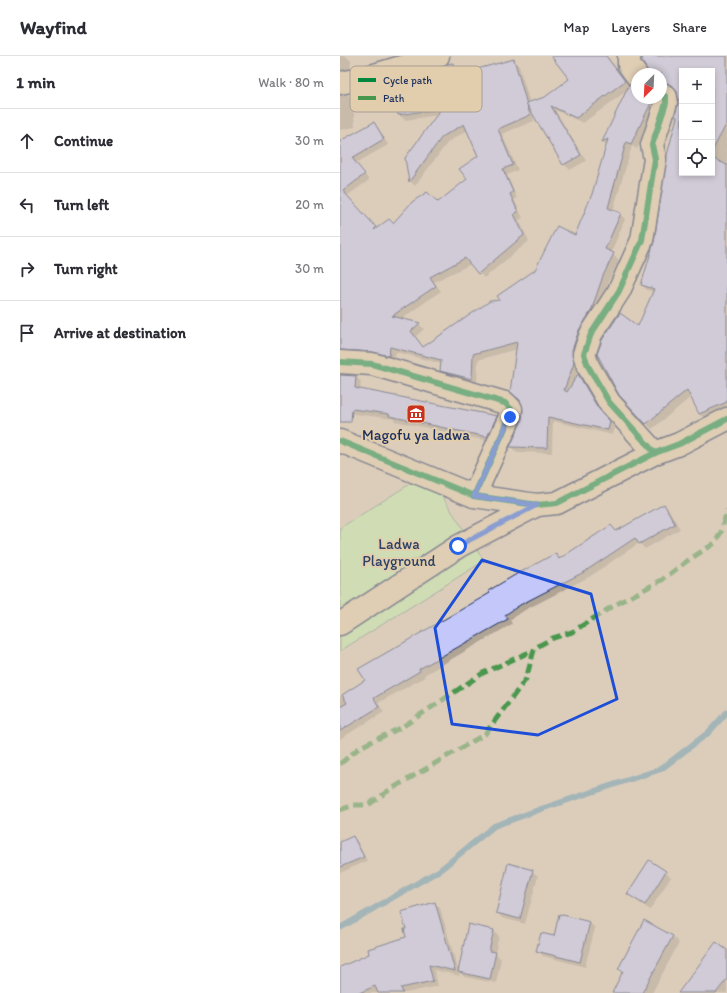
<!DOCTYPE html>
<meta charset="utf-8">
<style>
:root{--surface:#fff;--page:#f7f7f7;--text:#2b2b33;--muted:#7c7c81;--line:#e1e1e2}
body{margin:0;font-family:Itim,sans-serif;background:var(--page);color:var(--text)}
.controls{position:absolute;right:12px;top:12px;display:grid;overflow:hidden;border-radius:0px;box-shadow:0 2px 6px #0003}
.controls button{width:36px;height:36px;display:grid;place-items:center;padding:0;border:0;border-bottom:1px solid var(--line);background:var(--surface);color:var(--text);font:20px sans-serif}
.compass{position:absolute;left:291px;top:12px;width:36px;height:36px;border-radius:50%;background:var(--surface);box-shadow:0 2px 6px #0003;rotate:204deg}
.stop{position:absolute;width:12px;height:12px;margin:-9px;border:3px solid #2563eb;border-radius:50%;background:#fff}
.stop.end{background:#2563eb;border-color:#fff;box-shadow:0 1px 4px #0008}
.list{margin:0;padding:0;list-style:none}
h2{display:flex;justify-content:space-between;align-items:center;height:52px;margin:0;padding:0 16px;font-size:17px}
h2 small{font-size:13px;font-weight:400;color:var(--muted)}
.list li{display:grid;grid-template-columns:26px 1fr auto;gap:12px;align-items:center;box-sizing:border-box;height:64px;padding:0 16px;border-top:1px solid var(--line)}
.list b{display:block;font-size:15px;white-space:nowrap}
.list em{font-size:13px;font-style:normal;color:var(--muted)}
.icon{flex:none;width:22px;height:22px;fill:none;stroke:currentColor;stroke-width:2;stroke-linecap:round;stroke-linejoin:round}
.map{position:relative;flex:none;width:387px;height:937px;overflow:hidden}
header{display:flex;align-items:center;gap:24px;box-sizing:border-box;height:56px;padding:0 20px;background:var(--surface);border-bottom:1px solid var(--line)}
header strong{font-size:19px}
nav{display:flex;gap:22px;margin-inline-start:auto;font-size:14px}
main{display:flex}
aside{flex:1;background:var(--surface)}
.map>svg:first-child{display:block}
.green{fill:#c0eeab;stroke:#6e8e84}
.shadow{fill:#0003;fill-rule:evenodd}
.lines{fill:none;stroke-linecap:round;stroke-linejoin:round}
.stream{stroke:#5f97b2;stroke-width:6}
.building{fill:#c3c7f9;stroke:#1b2f5e}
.minor-casing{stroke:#1b2f5e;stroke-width:25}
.minor{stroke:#e2ceac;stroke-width:22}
.quiet{stroke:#49964d;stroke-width:5;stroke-dasharray:10 5;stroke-linecap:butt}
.cycleway-casing{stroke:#e2ceac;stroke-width:8}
.cycleway{stroke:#00873e;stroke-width:6}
.route{stroke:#2563eb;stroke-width:5}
.marked{fill:none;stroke:#1d4ed8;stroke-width:3;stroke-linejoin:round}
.labels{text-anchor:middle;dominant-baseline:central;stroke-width:4;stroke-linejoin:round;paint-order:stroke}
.poi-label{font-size:15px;fill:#1b2f5e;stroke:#e2ceac}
.park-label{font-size:15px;fill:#2c4266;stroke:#e2ceac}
.key{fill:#e2ceac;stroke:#a69e95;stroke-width:1}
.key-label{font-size:11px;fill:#1b2f5e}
</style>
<header>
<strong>Wayfind</strong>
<nav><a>Map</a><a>Layers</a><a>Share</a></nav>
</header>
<main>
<aside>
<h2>1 min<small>Walk · 80 m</small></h2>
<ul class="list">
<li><svg class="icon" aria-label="ahead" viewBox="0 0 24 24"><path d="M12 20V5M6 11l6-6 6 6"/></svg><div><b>Continue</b></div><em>30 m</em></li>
<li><svg class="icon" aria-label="left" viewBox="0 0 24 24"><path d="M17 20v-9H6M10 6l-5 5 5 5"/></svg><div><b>Turn left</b></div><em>20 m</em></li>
<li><svg class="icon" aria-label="right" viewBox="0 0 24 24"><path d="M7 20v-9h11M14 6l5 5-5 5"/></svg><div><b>Turn right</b></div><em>30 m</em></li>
<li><svg class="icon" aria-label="arrive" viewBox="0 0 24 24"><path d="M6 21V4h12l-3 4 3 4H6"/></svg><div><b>Arrive at destination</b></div></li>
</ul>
</aside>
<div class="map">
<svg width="387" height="937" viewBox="0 0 387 937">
<rect width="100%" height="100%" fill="#dccdbb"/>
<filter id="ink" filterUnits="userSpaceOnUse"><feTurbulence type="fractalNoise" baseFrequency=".025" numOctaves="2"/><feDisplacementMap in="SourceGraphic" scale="8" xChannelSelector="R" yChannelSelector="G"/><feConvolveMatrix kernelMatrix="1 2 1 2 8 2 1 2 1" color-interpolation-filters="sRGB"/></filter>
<g filter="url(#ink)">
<!-- green -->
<path class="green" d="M87 417 144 505 0 595V472Z"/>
<!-- shadow -->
<g class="shadow">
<path d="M0 0H6L11 5 10 18 0 21Z"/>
<path d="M213 0H267L290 30 297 33V42H314L317 51 297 93 292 90 273 155 280 158 285 163 271 197 279 204 268 226 235 324 238 320 243 325 263 359 275 372 273 379 213 365 212 397 176 396 171 391 182 366 184 354 177 293 138 304 137 327 107 320 101 315 102 308 56 296 54 305 0 300V87L12 77 13 79 34 67 39 73 48 89 16 107 29 124 7 140 36 173 53 169 98 148 128 123 139 101 128 74 108 86 75 130 70 125 66 102 98 59 65 64 59 59 114 15 118 20 174 5 179 10 190 47 206 42 230 23ZM288 34 263 86 267 90 253 139 235 180 162 245 83 291 75 281 84 273 79 268 60 264 101 235 94 226 131 208 144 222 189 185 179 164 183 162 174 143 177 142 167 119 178 114 162 78 194 65 193 56 224 108 230 114 246 105 215 54 243 67Z"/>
<path d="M304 0H387V353L365 363 359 358 351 341 312 373 280 338 298 271 313 236 307 234 302 229 315 186 328 99 340 47 338 35 327 28 321 31V18H310ZM342 15H372V117H342Z"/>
<path d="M0 39H8L13 44 15 71 0 74Z"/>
<path d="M0 318 16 320 21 326 20 334 156 361 162 366 152 386 55 365 53 363 0 356Z"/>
<path d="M324 449 329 454 340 473 305 493 299 487 249 521 185 554 170 564 172 568 84 619 85 621 38 647 44 656 0 683V641L216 499 221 504 271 470 277 476Z"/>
<path d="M13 781 17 785 27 805 0 817V787Z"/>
<path d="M309 805 331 821 310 854 288 838Z"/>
<path d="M192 815 198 820 185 868 162 862 157 856Z"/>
<path d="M95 847 100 852 120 920 94 914 98 930 66 937H0V912L67 882Z"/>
<path d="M250 867 255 872 245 911 203 900 198 895 214 881Z"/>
<path d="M154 875 159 880 155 897 161 903 156 927 124 921 119 915Z"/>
<path d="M333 881 339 887 312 937H273L284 917 279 912Z"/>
<path d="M387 896V935L386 937H359Z"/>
</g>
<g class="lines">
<!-- stream -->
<path class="stream" d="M0 872 100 814 154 770 201 753 321 713 368 677 387 656"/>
</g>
<!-- building -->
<g class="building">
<path d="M211 0H266L285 25 236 62 211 50 241 99 223 109 186 47 205 41 229 23Z"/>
<path d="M303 0H387V67L372 95V15H342V117H372V102L387 109V346L359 358 347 334 306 368 279 339 257 298 262 284 280 257 298 270 314 233 301 229 314 186 327 99 337 61 335 60 338 41 334 31 323 25V21L321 25V18H309L302 5Z"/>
<path d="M174 3 190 59 158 73 173 109 163 113 173 136 170 138 178 156 174 158 184 179 138 218 125 202 90 221 96 230 52 260 80 267 71 275 83 291 150 245 160 244 157 240 195 214 217 170 235 179 252 138 268 83 262 86 289 29 297 32V42H310L312 45 291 88 286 86 268 152 281 157 265 193 274 197 263 220 251 255 239 274 232 294 234 307 224 334 227 336 238 318 258 352 270 365 268 374 208 361 207 392 170 391 181 366 183 355 180 344 170 336 177 286 133 298 132 323 100 315 101 304 50 291 49 300 33 296 0 294V85L34 66 44 83 12 102 25 118 3 135 36 171 34 174 49 163 53 167 72 146 87 136 98 146 127 123 119 113 138 100 124 68 102 81 69 126 65 102 104 49 98 53 58 59 53 27 102 12 107 8 113 7 115 19Z"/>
<path d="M0 319 16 320 15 332 157 360 147 381 49 360V358L12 353 11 366H0Z"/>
<path d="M324 448 335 468 299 488 295 482 244 516 180 549 165 559 168 563 79 613 80 615 34 642 39 651 0 675V651L7 647 2 639 25 624 18 613 150 537 148 535 175 519 216 497 219 503 271 469 276 475Z"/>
<path d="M13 780 24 801 0 811V786Z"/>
<path d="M309 804 326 815 305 849 287 838Z"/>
<path d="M168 807 193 814 180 863 156 857Z"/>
<path d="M95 846 115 915 89 909 93 925 61 932 63 937H38L35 930 19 937H0V911L29 898 28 893 66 881 64 873H66L61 856Z"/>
<path d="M219 858 250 866 240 906 196 895 201 877 214 880Z"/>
<path d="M304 864 333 880 302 937H272L283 915 278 913Z"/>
<path d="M128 868 154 874 149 895 156 896 150 923 118 916Z"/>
<path d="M376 886 387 894V923L376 937H338Z"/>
</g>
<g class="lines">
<!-- minor casing -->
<g class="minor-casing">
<g id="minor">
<path d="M289 0V9L297 20"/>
<path d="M0 27 21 23 98 0"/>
<path d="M0 306 32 308 165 347 171 353 170 361 134 440"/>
<path d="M0 385 134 440 197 449 217 447 315 397 339 388 387 363"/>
<path d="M315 397 269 346 248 310 244 298 251 278 279 235 302 184 315 103 312 89 326 47V41L321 37"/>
<path d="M0 568 119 490 197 449"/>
</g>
</g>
<!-- minor -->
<use href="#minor" class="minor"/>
<!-- quiet -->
<g class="quiet">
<path d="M0 708 20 691 62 671 143 617 194 594"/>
<path d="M0 754 14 749H28L48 735 145 678 186 623 194 594 200 589 213 582 232 576 273 550 322 524 347 505 375 487 381 476 387 454"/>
</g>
<!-- cycleway casing -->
<g class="cycleway-casing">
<g id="cycleway">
<path d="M0 306 32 308 165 347 171 353 170 361 134 440"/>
<path d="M0 385 134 440 197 449 217 447 315 397 339 388 387 363"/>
<path d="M315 397 269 346 248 310 244 298 251 278 279 235 302 184 315 103 312 89 326 47V41L321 37"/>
</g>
</g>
<!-- cycleway -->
<use href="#cycleway" class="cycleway"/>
</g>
</g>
<g class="lines" filter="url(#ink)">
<!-- route -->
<path class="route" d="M118 490 197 449 134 440 170 361"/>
</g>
<!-- marked area -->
<path d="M0 0H387V937H0ZM142 504 251 538 277 643 198 679 112 668 95 572Z" fill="#dccdbb" fill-opacity=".55" fill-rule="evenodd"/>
<path class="marked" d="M142 504 251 538 277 643 198 679 112 668 95 572Z"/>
<!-- icons -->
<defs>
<g id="museum-square" transform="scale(1)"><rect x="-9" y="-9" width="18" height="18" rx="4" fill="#c8321e" stroke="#e2ceac"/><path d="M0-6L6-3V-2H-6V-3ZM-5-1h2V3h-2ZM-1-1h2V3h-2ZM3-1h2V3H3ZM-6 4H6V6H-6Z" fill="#fff"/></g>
</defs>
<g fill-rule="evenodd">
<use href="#museum-square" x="76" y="358"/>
</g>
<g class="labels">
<!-- poi labels -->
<g class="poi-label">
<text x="76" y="379">Magofu ya ladwa</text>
</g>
<!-- park labels -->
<g class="park-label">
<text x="59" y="488">Ladwa<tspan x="59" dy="17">Playground</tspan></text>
</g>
</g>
<!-- legend -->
<rect x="10" y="10" width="132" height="46" rx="6" class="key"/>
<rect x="18" y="22" width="18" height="4" fill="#00873e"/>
<rect x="18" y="40" width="18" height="4" fill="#49964d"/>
<g class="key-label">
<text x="43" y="28">Cycle path</text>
<text x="43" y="46">Path</text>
</g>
</svg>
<div class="controls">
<button>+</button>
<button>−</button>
<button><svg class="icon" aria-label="locate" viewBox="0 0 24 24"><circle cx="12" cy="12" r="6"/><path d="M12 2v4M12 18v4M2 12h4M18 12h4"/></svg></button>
</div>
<svg class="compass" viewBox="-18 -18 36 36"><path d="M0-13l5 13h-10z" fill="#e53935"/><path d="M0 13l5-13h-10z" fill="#7c7c81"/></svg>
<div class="stop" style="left:118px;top:490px"></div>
<div class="stop end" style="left:170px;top:361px"></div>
</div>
</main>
